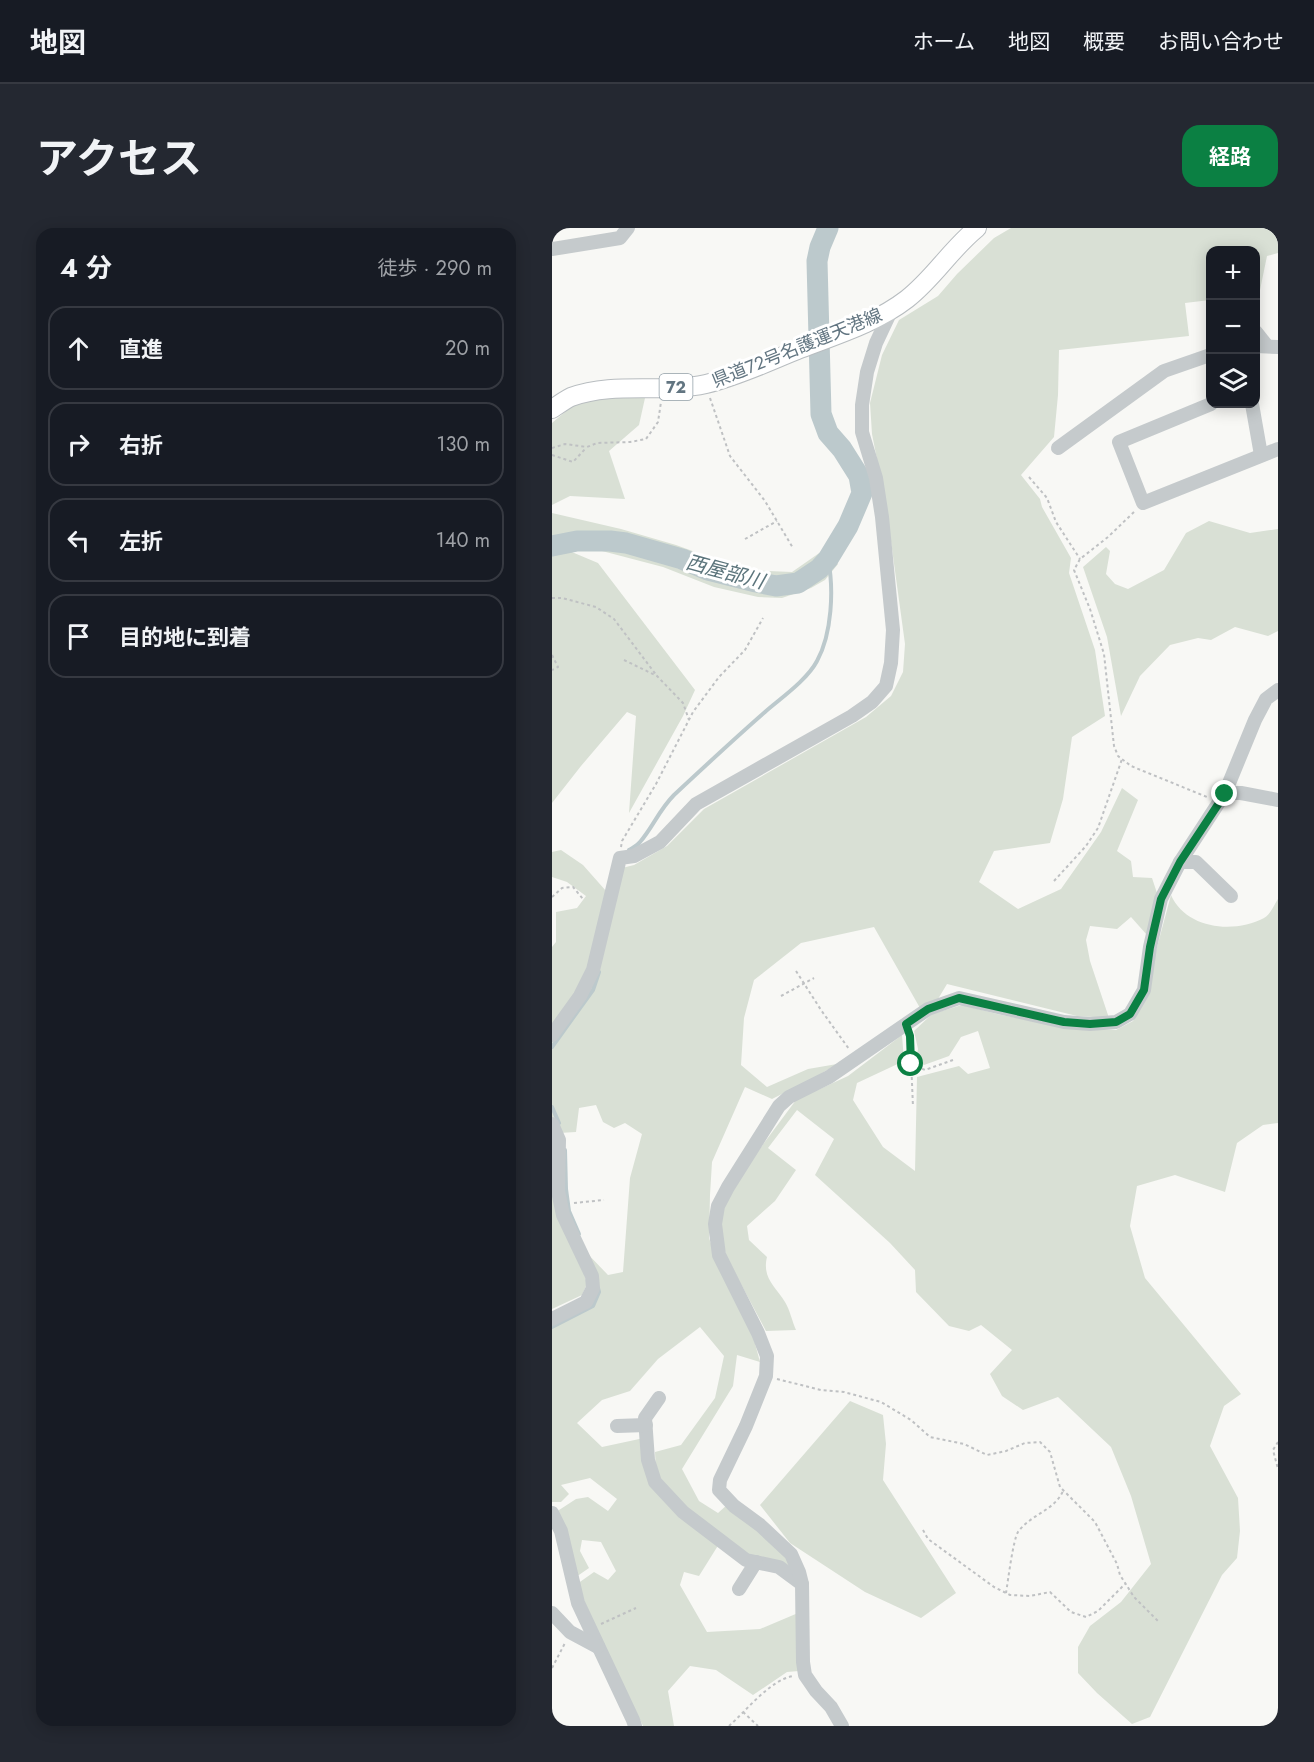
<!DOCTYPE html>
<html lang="ja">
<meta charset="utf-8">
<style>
:root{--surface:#171b24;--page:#242831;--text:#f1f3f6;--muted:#9ea1a6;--line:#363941;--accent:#0b8043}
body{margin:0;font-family:Jost,"Noto Sans JP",sans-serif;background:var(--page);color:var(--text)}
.controls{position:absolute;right:18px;top:18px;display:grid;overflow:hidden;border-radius:12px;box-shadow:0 3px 15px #0003}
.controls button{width:54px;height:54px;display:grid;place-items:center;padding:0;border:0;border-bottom:2px solid var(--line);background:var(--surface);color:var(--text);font:30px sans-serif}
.stop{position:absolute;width:18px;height:18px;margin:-14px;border:4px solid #0b8043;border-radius:50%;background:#fff}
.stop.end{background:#0b8043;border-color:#fff;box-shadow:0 2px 6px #0008}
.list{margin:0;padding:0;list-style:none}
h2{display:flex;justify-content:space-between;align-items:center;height:78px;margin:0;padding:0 24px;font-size:26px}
h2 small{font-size:20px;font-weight:400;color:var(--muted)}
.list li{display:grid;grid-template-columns:39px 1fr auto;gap:18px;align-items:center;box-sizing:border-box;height:84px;margin:0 12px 12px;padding:0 12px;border:2px solid var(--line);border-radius:18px}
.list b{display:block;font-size:22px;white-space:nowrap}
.list em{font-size:20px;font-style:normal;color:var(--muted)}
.icon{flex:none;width:33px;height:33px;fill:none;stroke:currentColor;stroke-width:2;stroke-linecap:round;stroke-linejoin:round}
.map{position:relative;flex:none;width:726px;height:1498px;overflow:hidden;border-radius:18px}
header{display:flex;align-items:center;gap:36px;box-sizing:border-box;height:84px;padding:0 30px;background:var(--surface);border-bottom:2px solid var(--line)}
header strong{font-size:28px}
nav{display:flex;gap:33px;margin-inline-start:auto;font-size:21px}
.intro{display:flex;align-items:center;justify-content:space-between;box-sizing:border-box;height:144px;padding:0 36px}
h1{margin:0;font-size:42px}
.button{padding:15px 27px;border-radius:18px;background:var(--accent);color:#fff;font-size:21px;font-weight:700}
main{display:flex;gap:36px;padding:0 36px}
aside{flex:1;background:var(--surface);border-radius:18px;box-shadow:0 3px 15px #0003}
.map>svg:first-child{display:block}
.green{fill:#d9e0d5}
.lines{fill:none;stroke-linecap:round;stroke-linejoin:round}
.stream{stroke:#bcc9cc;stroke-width:4}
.river{stroke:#bcc9cc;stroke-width:21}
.major-casing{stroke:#b8bdc0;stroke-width:20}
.path{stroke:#bfc1c3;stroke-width:2;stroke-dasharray:3 3;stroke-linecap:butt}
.minor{stroke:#c5cacc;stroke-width:14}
.major{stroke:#fff;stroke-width:18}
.route{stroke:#0b8043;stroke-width:8}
.labels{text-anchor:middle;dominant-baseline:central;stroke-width:6;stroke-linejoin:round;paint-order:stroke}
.shield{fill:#fff;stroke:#919ea7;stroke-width:1.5}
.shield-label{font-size:16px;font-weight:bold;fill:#627581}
.street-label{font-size:18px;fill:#627581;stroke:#fff}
.water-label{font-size:20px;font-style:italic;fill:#5c757c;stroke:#fff}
</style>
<header>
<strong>地図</strong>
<nav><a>ホーム</a><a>地図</a><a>概要</a><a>お問い合わせ</a></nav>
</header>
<div class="intro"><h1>アクセス</h1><a class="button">経路</a></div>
<main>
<aside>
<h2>4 分<small>徒歩 · 290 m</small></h2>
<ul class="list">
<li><svg class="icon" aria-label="ahead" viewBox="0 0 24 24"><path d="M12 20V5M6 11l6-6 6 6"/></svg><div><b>直進</b></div><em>20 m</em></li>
<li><svg class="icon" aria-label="right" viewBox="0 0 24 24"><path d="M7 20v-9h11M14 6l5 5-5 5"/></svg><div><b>右折</b></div><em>130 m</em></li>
<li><svg class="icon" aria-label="left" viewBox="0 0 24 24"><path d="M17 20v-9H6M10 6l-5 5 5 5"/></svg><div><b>左折</b></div><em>140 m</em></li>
<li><svg class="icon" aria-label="arrive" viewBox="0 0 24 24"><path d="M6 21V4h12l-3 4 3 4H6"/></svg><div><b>目的地に到着</b></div></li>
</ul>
</aside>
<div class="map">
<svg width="726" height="1498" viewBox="0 0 726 1498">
<rect width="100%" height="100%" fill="#f8f8f5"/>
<!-- green -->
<g class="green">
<path d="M459 0H726V25L715 28 707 67H704V22H658V72L633 75 637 108 507 122 506 167 502 209 469 247 488 271 490 279 519 330 517 345 543 422 553 488 520 509 511 571 498 615 442 623 427 654 466 681 509 661 549 604 570 560 586 572 565 623 579 633 581 649 600 650 606 668 595 707 579 689 565 701 538 698 534 712 538 733 557 790 525 788 395 756 386 771 368 780 322 699 249 715 202 752 192 790 189 837 215 859 256 841 285 836 262 850 220 871 193 859 160 934 158 967 157 1010 169 1044 201 1108 208 1134 185 1127 181 1158 130 1241 147 1273 166 1285 176 1276 234 1327 245 1348 197 1328 140 1287 104 1245 103 1224 129 1217 163 1170 172 1128 148 1099 106 1131 78 1163 50 1172 25 1195 50 1219 92 1210 99 1256 167 1316 147 1348 132 1344 128 1357 155 1404 208 1401 246 1385 244 1423 247 1443 235 1444 201 1467 164 1442 138 1438 116 1463 122 1498H91L42 1396 25 1356 42 1344 56 1352 64 1343 49 1314 30 1312 28 1323 37 1340 24 1349 4 1284 24 1271 36 1269 56 1283 65 1271 38 1250 9 1257 17 1266 9 1274H0V1095L44 1062 31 1021 56 1047 71 1044 78 950 90 906 73 895 62 900 51 894 44 877 27 880 24 904 7 905 0 890V813L31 769 70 640 82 637 115 618 152 581 314 489 339 468 351 444 353 416 334 277 320 206 318 175 330 127 347 92 386 68 405 46 442 10Z"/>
<path d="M56 166 93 170 87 197 57 223 73 271 18 268 0 277V195L20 178Z"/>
<path d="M0 285 69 301 124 317 193 342 240 344 273 321 286 336 273 352 259 360 230 370 206 369 162 359 111 339 50 323 15 322 46 335 143 462 131 488 77 585 84 488 75 484 29 538 0 575Z"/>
<path d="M657 293 698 305 726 301V403L716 408 683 399 659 412 646 410 618 417 588 448 569 488 555 409 531 339 554 319 558 323 554 346 563 356 576 361 612 342 634 305Z"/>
<path d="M9 622 31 637 54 663 38 734 24 765 0 798V719L4 714V684L25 680 34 668 15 654 0 649V624Z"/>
<path d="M619 667C634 701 682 706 712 690 718 687 722 677 726 671V895L711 897 685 915 673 964 623 947 585 958 578 998 593 1050 689 1166 672 1178 658 1218 686 1270 688 1303 685 1330 670 1347 598 1489 580 1496 545 1465 526 1445V1419L538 1398 569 1374 599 1336 579 1268 559 1219 506 1169 471 1182 450 1168 438 1146 460 1122 429 1097 417 1103 397 1098 364 1064 363 1042 338 1015 263 947 282 911 245 882 216 920 244 942 223 973 195 998 197 1012 215 1029C210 1050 223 1058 233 1074 238 1082 240 1093 244 1102L214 1103 174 1028 169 999 172 977 201 930 244 872 296 848 350 807 352 833 305 855 301 872 331 919 363 943 365 849 407 838 416 846 438 840 426 803 409 809 397 828 372 837 364 832 366 821 362 803 380 786 410 777 445 786 509 799 564 802 581 793 595 766 601 734Z"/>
<path d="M0 959 30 1038 35 1056 30 1067 0 1081Z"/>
<path d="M298 1173 331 1187 334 1216 331 1252 404 1365 369 1390 313 1364 238 1315 208 1277Z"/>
</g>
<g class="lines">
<!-- stream -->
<g class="stream">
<path d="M76 626 77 622C80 620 85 618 88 614 101 599 107 582 122 567 152 539 182 511 213 484 229 470 255 452 265 433 280 406 282 361 276 331"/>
<path d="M0 819 41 762 47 744"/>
<path d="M0 879 7 895"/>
<path d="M13 922 14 961 17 983 27 1006"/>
<path d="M0 1099 41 1078 47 1064 46 1060"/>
</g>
<!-- river -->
<path class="river" d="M0 318 25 313H58L74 315 130 331 156 342 204 354 224 358 246 355 267 341 276 331 296 298 310 265 307 248 290 221 276 205 269 186 265 33 268 19 276 0"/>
<!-- major casing -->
<g class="major-casing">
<path id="major" d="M0 181C6 177 13 172 19 169 63 153 110 166 154 156 187 148 218 133 248 121 284 107 324 95 355 71 382 50 398 22 425 0"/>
</g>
<!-- path -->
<g class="path">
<path d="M158 170 178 228 213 273 241 320"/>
<path d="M0 220 13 216 35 219 45 215 78 214 94 211 106 194 109 174"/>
<path d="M0 227 21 234 34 220"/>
<path d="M477 249 495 270 504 294 528 331"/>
<path d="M582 284 556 309 528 331 522 342 538 381 552 426 562 518 566 528 579 538 655 569"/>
<path d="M193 311 225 293"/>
<path d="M0 370H10L44 379 62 391 105 448"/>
<path d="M0 427 6 439 0 442"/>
<path d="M72 432 105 448 131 475 137 492"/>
<path d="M69 619 70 613 104 556 141 484 167 449 193 422 211 390"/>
<path d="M502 653 534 618 546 600 570 531"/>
<path d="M0 669 10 660 21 659 31 671"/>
<path d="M244 743 269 782 297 821"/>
<path d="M229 768 262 750"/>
<path d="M358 807 361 879"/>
<path d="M359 836 373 842 401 832"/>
<path d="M22 975 52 972"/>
<path d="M225 1151 269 1162 292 1164 329 1174 359 1192 378 1209 412 1216 435 1227 454 1223 473 1215 488 1214 498 1224 508 1259 543 1294 565 1336 568 1347 582 1369 607 1394"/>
<path d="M726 1214 721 1222 726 1241"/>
<path d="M371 1302 376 1311 442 1359 458 1367 478 1368 498 1364 519 1384 534 1389 546 1383 573 1356"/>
<path d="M454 1365C456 1353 461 1312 466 1304 479 1286 502 1283 511 1263"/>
<path d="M49 1396 84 1380"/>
<path d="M0 1440 13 1415"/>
<path d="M191 1484 206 1498"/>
<path d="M177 1498C194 1483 218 1452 241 1448"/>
</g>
<!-- minor -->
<g class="minor">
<path d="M0 21 68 10 76 0"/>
<path d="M704 104 715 118"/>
<path d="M704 118 726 119"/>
<path d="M659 176 567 214 591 275 726 221"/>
<path d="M700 176 709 227"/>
<path d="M506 220 612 143 658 127"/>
<path d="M673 565H689L726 572"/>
<path d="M628 634H644L679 668"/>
<path d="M0 807 28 768 41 742 68 630 82 628 108 614 144 576 300 488 320 474 334 458 339 435 341 402 330 289 324 250 310 204V177L315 144 324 115 339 83"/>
<path d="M0 896 7 912 6 963 11 987 40 1048 41 1060 34 1074 0 1091"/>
<path d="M107 1170 93 1190 96 1232 103 1254 131 1284 194 1332 227 1339 250 1356"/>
<path d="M65 1198 94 1197"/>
<path d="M0 1285 9 1303 26 1375 81 1492 83 1498"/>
<path d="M187 1361 204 1334"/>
<path d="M0 1385 18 1404 46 1419"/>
<path d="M290 1498 279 1479 264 1463 253 1447 251 1434 250 1356 247 1344 239 1326 208 1297 182 1278 167 1262 168 1252 194 1198 214 1148 215 1128 206 1105 167 1027 163 996 166 978 176 959 227 878 237 869 277 849 376 781 407 770 512 794 538 796 564 794 578 786 592 762 598 719 609 671 628 634 673 565 703 492 714 471 726 462"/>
</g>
<!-- major -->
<use href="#major" class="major"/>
</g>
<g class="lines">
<!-- route -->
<path class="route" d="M359 836 358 808 354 796 376 781 407 770 512 794 538 796 564 794 578 786 592 762 598 719 609 671 628 634 673 566"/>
</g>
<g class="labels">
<!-- shield labels -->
<rect class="shield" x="107.5" y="146" width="33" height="26" rx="4.5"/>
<g class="shield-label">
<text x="124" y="159">72</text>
</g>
<!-- street labels -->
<g class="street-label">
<text transform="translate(245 120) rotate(-22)">県道72号名護運天港線</text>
</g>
<!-- water labels -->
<g class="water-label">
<text transform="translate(173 344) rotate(15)">西屋部川</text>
</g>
</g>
</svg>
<div class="controls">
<button>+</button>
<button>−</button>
<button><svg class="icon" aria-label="layers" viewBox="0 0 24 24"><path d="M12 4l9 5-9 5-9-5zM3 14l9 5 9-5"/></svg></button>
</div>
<div class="stop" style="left:359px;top:836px"></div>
<div class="stop end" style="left:673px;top:566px"></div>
</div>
</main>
